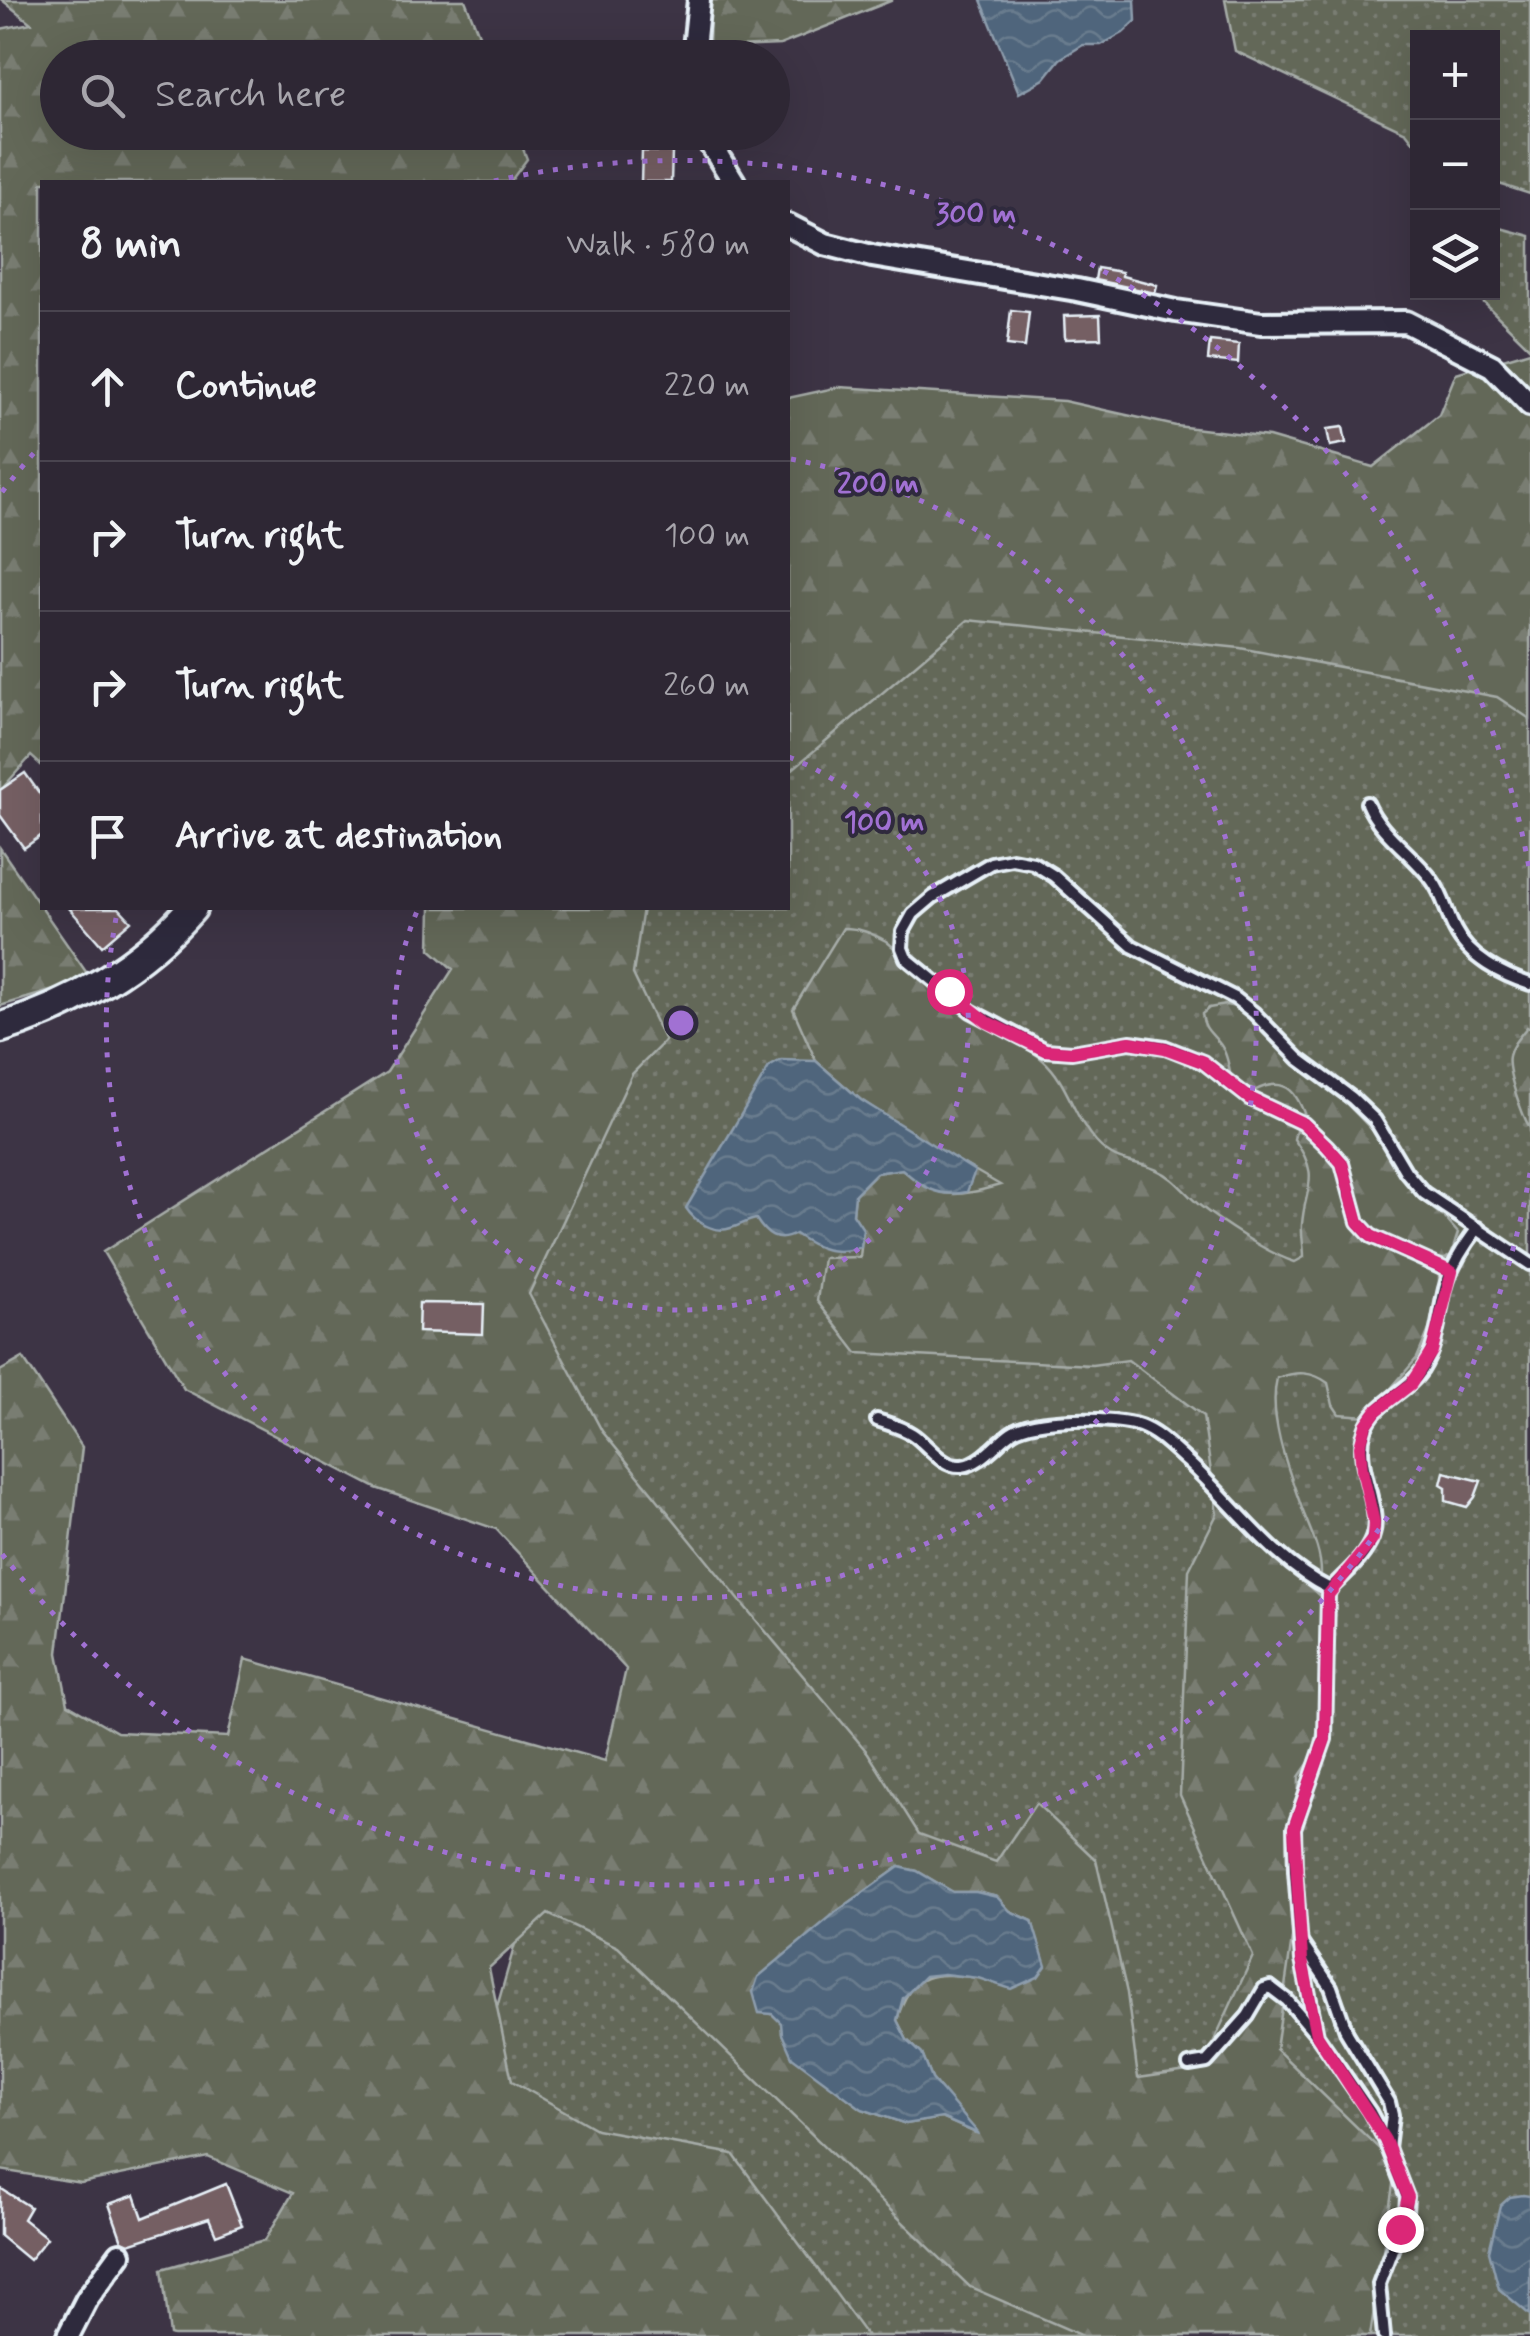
<!DOCTYPE html>
<meta charset="utf-8">
<style>
:root{--surface:#2e2734;--page:#3a3340;--text:#f1f3f6;--muted:#a7a5ac;--line:#49444f}
body{margin:0;font-family:Mynerve,sans-serif;background:var(--page);color:var(--text)}
.controls{position:absolute;right:30px;top:30px;display:grid;overflow:hidden;border-radius:0px;box-shadow:0 10px 40px #0002}
.controls button{width:90px;height:90px;display:grid;place-items:center;padding:0;border:0;border-bottom:2px solid var(--line);background:var(--surface);color:var(--text);font:50px sans-serif}
.stop{position:absolute;width:30px;height:30px;margin:-22px;border:8px solid #db2777;border-radius:50%;background:#fff}
.stop.end{background:#db2777;border-color:#fff;box-shadow:0 2px 10px #0008}
.list{margin:0;padding:0;list-style:none}
h2{display:flex;justify-content:space-between;align-items:center;height:130px;margin:0;padding:0 40px;font-size:42px}
h2 small{font-size:32px;font-weight:400;color:var(--muted)}
.list li{display:grid;grid-template-columns:65px 1fr auto;gap:30px;align-items:center;box-sizing:border-box;height:150px;padding:0 40px;border-top:2px solid var(--line)}
.list b{display:block;font-size:38px;white-space:nowrap}
.list em{font-size:32px;font-style:normal;color:var(--muted)}
.icon{flex:none;width:55px;height:55px;fill:none;stroke:currentColor;stroke-width:2;stroke-linecap:round;stroke-linejoin:round}
.map{position:relative;flex:none;width:1530px;height:2336px;overflow:hidden}
.search{position:absolute;background:var(--surface);box-shadow:0 10px 40px #0002;left:40px;top:40px;width:750px;height:110px;display:flex;align-items:center;gap:25px;box-sizing:border-box;padding:0 35px;border-radius:55px;color:var(--muted);font-size:38px}
.panel{position:absolute;background:var(--surface);box-shadow:0 10px 40px #0002;left:40px;top:180px;width:750px;height:730px;border-radius:0px}
.map>svg:first-child{display:block}
.green{fill:url(#green-dots);stroke:#a6aca8;stroke-width:2.5}
.forest{fill:url(#forest-firs);stroke:#a6aca8;stroke-width:2.5;fill-rule:evenodd}
.water{fill:url(#water-waves);stroke:#8d9dad;stroke-width:2.5}
.building{fill:#755e64;stroke:#e8f1f8;stroke-width:2.5}
.lines{fill:none;stroke-linecap:round;stroke-linejoin:round}
.lane-casing{stroke:#e8f1f8;stroke-width:18}
.street-casing{stroke:#e8f1f8;stroke-width:28}
.secondary-casing{stroke:#e8f1f8;stroke-width:35}
.lane{stroke:#2f2a3d;stroke-width:10}
.street{stroke:#2f2a3d;stroke-width:20}
.secondary{stroke:#2f2a3d;stroke-width:28}
.route{stroke:#db2777;stroke-width:12}
.ring{fill:none;stroke:#a171d3;stroke-width:5;stroke-dasharray:5 10}
.centre{fill:#a171d3;stroke:#2f2a3d;stroke-width:5}
.ring-label{font-size:30px;text-anchor:middle;font-weight:bold;fill:#a171d3;stroke:#2f2a3d;stroke-width:8;stroke-linejoin:round;paint-order:stroke}
</style>
<div class="map">
<svg width="1530" height="2336" viewBox="0 0 1530 2336">
<defs>
<pattern id="green-dots" width="8" height="8" patternUnits="userSpaceOnUse" patternTransform="scale(2.5)"><rect width="8" height="8" fill="#636759"/><path d="M2 2h.1M6 6h.1" fill="none" stroke="#797d72" stroke-width="1.8" stroke-linecap="round"/></pattern>
<pattern id="forest-firs" width="22" height="20" patternUnits="userSpaceOnUse" patternTransform="scale(2.5)"><rect width="22" height="20" fill="#636759"/><path d="M5 1l3.5 6h-7zM16 11l3.5 6h-7z" fill="#797d72"/></pattern>
<pattern id="water-waves" width="16" height="10" patternUnits="userSpaceOnUse" patternTransform="scale(2.5)"><rect width="16" height="10" fill="#50657b"/><path d="M0 5q4-4 8 0t8 0" fill="none" stroke="#697c8e"/></pattern>
</defs>
<rect width="100%" height="100%" fill="#3d3445"/>
<filter id="ink" filterUnits="userSpaceOnUse"><feTurbulence type="fractalNoise" baseFrequency=".01" numOctaves="2"/><feDisplacementMap in="SourceGraphic" scale="20" xChannelSelector="R" yChannelSelector="G"/><feConvolveMatrix kernelMatrix="1 2 1 2 8 2 1 2 1" color-interpolation-filters="sRGB"/></filter>
<g filter="url(#ink)">
<!-- green -->
<g class="green">
<path d="M1225 0H1530V194L1493 182 1492 38H1418L1417 146 1406 132 1235 51Z"/>
<path d="M1493 226 1530 236V348L1474 293 1492 292Z"/>
<path d="M1530 398V2336H673L483 2056 515 1944 556 1890 657 1661 405 1419 546 908H788V546L1453 472Z"/>
</g>
<!-- forest -->
<g class="forest">
<path d="M2 0H465L488 57 58 58V132L517 133 527 159 510 182H42V766L31 756 0 791V29L31 23Z"/>
<path d="M710 0H893L780 45 709 48Z"/>
<path d="M1530 351V719L1497 697 1240 648 968 620 788 773V398L839 387 1064 401 1176 426 1269 437 1373 467 1439 415 1456 373Z"/>
<path d="M0 848 91 979 0 1006Z"/>
<path d="M431 908H643L633 974 665 1041 632 1074 529 1294 602 1431 740 1601 868 1753 919 1834 996 1862 1036 1803 1096 1860 1127 1993 1138 2078 1201 2069 1253 1956 1180 1795 1189 1570 1217 1514 1203 1416 1128 1360 1092 1365 857 1353 817 1301 823 1258 860 1257 863 1230 853 1214 855 1194 876 1173 902 1169C938 1200 955 1198 1000 1185L912 1134 861 1100 816 1061 793 1009 843 928C860 928 871 933 886 941 915 965 942 993 972 1016 995 1033 1022 1041 1043 1060 1068 1082 1073 1117 1096 1142 1117 1165 1132 1159 1157 1170 1174 1177 1184 1192 1198 1204 1219 1221 1270 1255 1295 1262L1304 1257C1304 1246 1301 1236 1302 1224 1305 1186 1322 1178 1294 1139L1296 1131 1304 1134 1310 1129C1299 1099 1291 1072 1254 1091L1231 1078C1229 1067 1227 1053 1220 1044 1211 1032 1204 1030 1202 1014L1209 1008 1226 1005 1241 1008 1288 1058 1342 1099 1373 1131 1417 1197 1444 1217 1458 1233 1451 1255 1445 1259 1426 1258 1439 1274V1296L1431 1325 1417 1358 1367 1416 1339 1414 1333 1405 1328 1383C1312 1371 1297 1371 1277 1378 1267 1418 1290 1475 1304 1514 1312 1534 1321 1552 1321 1573L1318 1576 1305 1571V1583L1322 1598 1324 1614 1318 1729 1312 1758 1299 1777 1296 1911 1276 2049 1396 2165 1370 2336H1083L970 2287 618 1947 548 1914 489 1968 512 2081 596 2129 733 2154 867 2336H173L170 2335 162 2269 265 2240 293 2193 208 2157 81 2183 0 2170V1371L23 1358 82 1447 58 1653 68 1704 117 1732 228 1737 245 1659 605 1761 626 1669 496 1529 376 1488 184 1389 103 1252 387 1072 453 969 430 949ZM899 1867 917 1871 953 1892H976L997 1897 1010 1911 1032 1921 1036 1935 978 1978C934 1972 911 1970 897 2020L907 2040 922 2054 932 2079 976 2133 942 2118 906 2124 862 2109 827 2082 782 2034V2023L772 2014 836 1912Z"/>
<path d="M1527 1027 1530 1029V1128C1522 1115 1506 1070 1509 1056 1511 1045 1520 1036 1527 1027Z"/>
</g>
<!-- water -->
<g class="water">
<path d="M981 0H1135L1136 21 1123 33 1101 45H1083L1060 59 1044 79 1019 93Z"/>
<path d="M781 1060 816 1061 861 1100 975 1171 967 1192C938 1198 922 1187 902 1169L876 1173 855 1194 853 1214 863 1229 861 1247C834 1256 817 1249 795 1234 777 1244 766 1235 756 1219 746 1221 741 1225 731 1228 714 1234 695 1222 686 1208L769 1067Z"/>
<path d="M899 1867 917 1871 953 1892H976L997 1897 1010 1911 1032 1921 1046 1966 1038 1977 1011 1989 978 1978 944 1974 925 1976 903 1998 897 2020 907 2040 922 2054 932 2079 979 2134 942 2118 906 2124 862 2109 792 2057 782 2034 781 2023 772 2014 759 2013 753 1992 758 1977 836 1912Z"/>
<path d="M1523 2195 1530 2196V2315L1499 2289 1489 2251 1500 2206 1510 2197Z"/>
</g>
<!-- building -->
<g class="building">
<path d="M642 151 672 152 671 182H641Z"/>
<path d="M1097 268 1122 272V276L1157 285 1155 293 1095 280Z"/>
<path d="M1011 310 1029 312 1025 347 1007 345Z"/>
<path d="M1100 315 1101 338 1065 339 1064 316Z"/>
<path d="M1210 341 1239 344 1238 363 1208 360Z"/>
<path d="M1343 427 1346 443 1330 446 1327 429Z"/>
<path d="M25 773 42 797V835L24 848 0 815V790Z"/>
<path d="M69 908H119L131 921 102 946Z"/>
<path d="M419 1303 484 1304 483 1334 418 1332Z"/>
<path d="M1444 1472 1481 1481 1475 1497 1467 1507 1446 1501V1487L1441 1484Z"/>
<path d="M226 2184 242 2225 216 2235 209 2218 129 2244 122 2241 109 2204 135 2195 143 2218Z"/>
<path d="M0 2188 30 2207 23 2219 47 2238 29 2260 0 2236Z"/>
</g>
<g class="lines">
<!-- lane casing -->
<g class="lane-casing">
<g id="lane">
<path d="M1367 803C1380 834 1412 853 1432 880 1444 896 1446 913 1455 930 1469 958 1502 975 1530 984"/>
<path d="M1451 1272 1371 1236 1358 1222 1342 1163 1327 1146 1304 1124 1249 1098 1203 1062 1165 1047 1130 1042 1072 1052 1045 1050 971 1011 906 958 902 948 903 932 913 914 933 897 991 863 1012 859 1033 863 1054 876 1132 946 1235 998 1254 1013 1299 1059 1352 1098 1375 1120 1406 1172 1424 1193 1530 1264"/>
<path d="M877 1420C889 1424 901 1427 912 1434 928 1444 941 1468 962 1466 982 1464 997 1442 1012 1432 1033 1417 1115 1417 1140 1426 1159 1433 1173 1449 1188 1462 1234 1504 1273 1561 1330 1589"/>
<path d="M1302 1944 1331 1987 1347 2033 1389 2102 1392 2115 1388 2148"/>
<path d="M1189 2065 1207 2062 1248 2016 1264 1989 1270 1987 1287 2000 1316 2034"/>
<path d="M1384 2336 1379 2284 1406 2212 1407 2197 1385 2140 1370 2112 1317 2035 1302 1960 1295 1870 1294 1828 1325 1739 1328 1595 1330 1589C1344 1575 1361 1561 1370 1543 1387 1510 1352 1469 1365 1430 1374 1402 1407 1393 1422 1370 1438 1345 1438 1317 1445 1289 1451 1266 1464 1246 1478 1228"/>
</g>
</g>
<!-- street casing -->
<g class="street-casing">
<g id="street">
<path d="M693 58 699 0"/>
<path d="M708 132 711 145 734 182"/>
<path d="M788 225 825 244 872 256 1077 290 1176 311 1261 323 1406 322 1492 366 1530 405"/>
<path d="M68 2336 87 2299 120 2254"/>
</g>
</g>
<!-- secondary casing -->
<g class="secondary-casing">
<path id="secondary" d="M0 1028C72 1006 142 966 192 908"/>
</g>
<!-- lane -->
<use href="#lane" class="lane"/>
<!-- street -->
<use href="#street" class="street"/>
<!-- secondary -->
<use href="#secondary" class="secondary"/>
</g>
</g>
<g class="lines" filter="url(#ink)">
<!-- route -->
<path class="route" d="M949 991 987 1022 1045 1050 1072 1052 1130 1042 1165 1048 1203 1062 1249 1098 1304 1124 1327 1146 1342 1163 1358 1222 1371 1236 1452 1272 1432 1351 1411 1384 1376 1411 1366 1425 1360 1446 1362 1470 1374 1522 1373 1539 1328 1595 1325 1739 1294 1828 1302 1960 1317 2035 1385 2140 1408 2197 1400 2229"/>
</g>
<!-- distance rings -->
<g class="ring">
<path d="M789 757A287 287 0 1 1 418 909"/>
<path d="M791 459A575 575 0 1 1 118 908"/>
<path d="M1530 1173A862 862 0 0 1 2 1554M2 492A862 862 0 0 1 40 446M494 181A862 862 0 0 1 1530 873"/>
</g>
<circle cx="681" cy="1023" r="15" class="centre"/>
<g class="ring-label">
<text x="976" y="223">300 m</text>
<text x="878" y="493">200 m</text>
<text x="884" y="831">100 m</text>
</g>
</svg>
<div class="controls">
<button>+</button>
<button>−</button>
<button><svg class="icon" aria-label="layers" viewBox="0 0 24 24"><path d="M12 4l9 5-9 5-9-5zM3 14l9 5 9-5"/></svg></button>
</div>
<div class="stop" style="left:949px;top:991px"></div>
<div class="stop end" style="left:1400px;top:2229px"></div>
<div class="search"><svg class="icon" aria-label="search" viewBox="0 0 24 24"><circle cx="10" cy="10" r="6"/><path d="M15 15l6 6"/></svg>Search here</div>
<section class="panel">
<h2>8 min<small>Walk · 580 m</small></h2>
<ul class="list">
<li><svg class="icon" aria-label="ahead" viewBox="0 0 24 24"><path d="M12 20V5M6 11l6-6 6 6"/></svg><div><b>Continue</b></div><em>220 m</em></li>
<li><svg class="icon" aria-label="right" viewBox="0 0 24 24"><path d="M7 20v-9h11M14 6l5 5-5 5"/></svg><div><b>Turn right</b></div><em>100 m</em></li>
<li><svg class="icon" aria-label="right" viewBox="0 0 24 24"><path d="M7 20v-9h11M14 6l5 5-5 5"/></svg><div><b>Turn right</b></div><em>260 m</em></li>
<li><svg class="icon" aria-label="arrive" viewBox="0 0 24 24"><path d="M6 21V4h12l-3 4 3 4H6"/></svg><div><b>Arrive at destination</b></div></li>
</ul>
</section>
</div>
